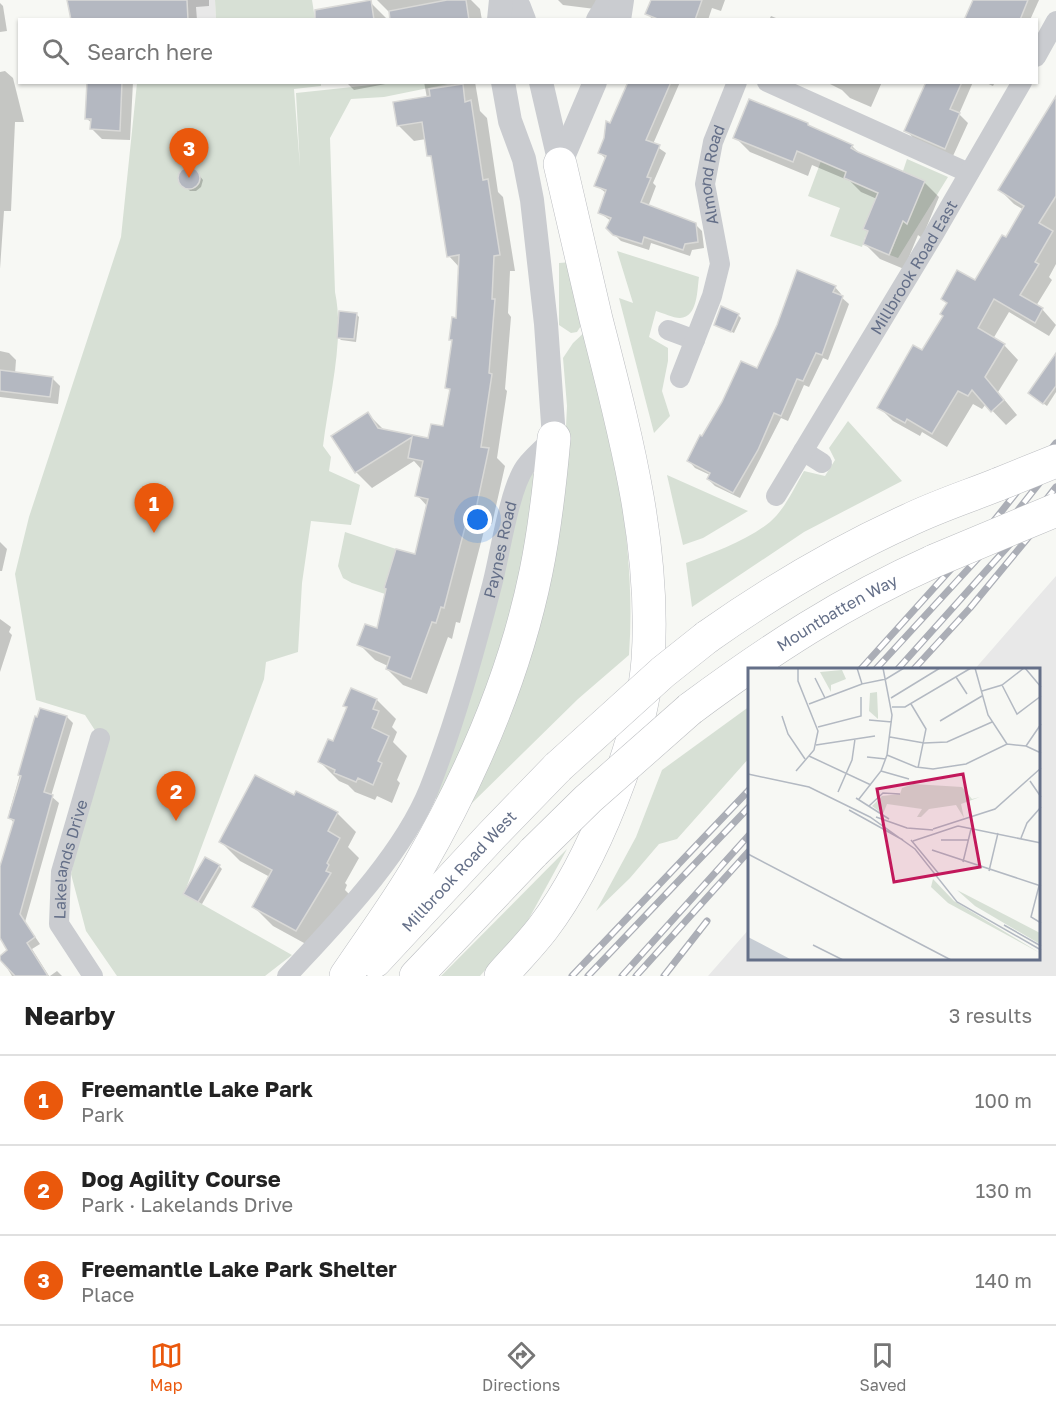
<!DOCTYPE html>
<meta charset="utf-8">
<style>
:root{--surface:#fff;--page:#f6f6f6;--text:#222;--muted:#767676;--line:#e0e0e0;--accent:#ea580c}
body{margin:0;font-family:"Golos Text",sans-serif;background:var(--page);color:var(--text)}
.you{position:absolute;left:478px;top:520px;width:21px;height:21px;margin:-15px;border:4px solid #fff;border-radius:50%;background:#1a73e8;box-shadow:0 0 0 9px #1a73e833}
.badge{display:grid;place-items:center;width:39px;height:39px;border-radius:50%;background:var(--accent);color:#fff;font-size:20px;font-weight:700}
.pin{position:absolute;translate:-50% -50px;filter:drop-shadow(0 2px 3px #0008)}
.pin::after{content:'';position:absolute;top:32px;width:21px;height:18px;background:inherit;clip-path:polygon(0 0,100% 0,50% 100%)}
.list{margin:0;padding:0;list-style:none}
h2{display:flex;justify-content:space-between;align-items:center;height:78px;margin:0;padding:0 24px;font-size:26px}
h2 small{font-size:20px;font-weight:400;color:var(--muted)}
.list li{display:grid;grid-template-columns:39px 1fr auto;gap:18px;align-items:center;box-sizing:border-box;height:90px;padding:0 24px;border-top:2px solid var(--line)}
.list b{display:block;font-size:22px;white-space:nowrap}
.list p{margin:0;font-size:20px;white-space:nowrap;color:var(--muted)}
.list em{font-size:20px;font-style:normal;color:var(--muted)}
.icon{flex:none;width:33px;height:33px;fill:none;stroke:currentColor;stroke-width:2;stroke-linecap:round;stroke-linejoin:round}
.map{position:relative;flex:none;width:1056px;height:976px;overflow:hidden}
.search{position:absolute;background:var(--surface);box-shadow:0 2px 4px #0004;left:18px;right:18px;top:18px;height:66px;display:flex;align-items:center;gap:15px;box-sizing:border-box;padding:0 21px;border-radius:0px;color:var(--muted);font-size:22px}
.sheet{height:348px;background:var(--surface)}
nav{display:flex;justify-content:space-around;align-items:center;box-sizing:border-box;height:84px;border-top:2px solid var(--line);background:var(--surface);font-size:16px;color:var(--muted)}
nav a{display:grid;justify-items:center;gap:3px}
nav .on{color:var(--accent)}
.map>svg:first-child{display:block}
.built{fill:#e8e8e8}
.green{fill:#d7e0d5}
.shadow{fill:#0003}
.building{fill:#b4b8c1;stroke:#d9d9d7;stroke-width:1.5}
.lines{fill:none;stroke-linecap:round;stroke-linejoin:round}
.trunk-casing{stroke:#bbbdc1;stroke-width:34}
.minor{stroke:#caccd0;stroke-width:20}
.tertiary{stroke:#caccd0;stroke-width:24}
.trunk{stroke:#fff;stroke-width:33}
.rail-casing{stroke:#abaeb6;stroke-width:7}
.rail{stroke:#fff;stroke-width:4.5;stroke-dasharray:14;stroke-linecap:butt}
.trunk-bridge-casing{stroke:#bbbdc1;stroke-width:34;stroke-linecap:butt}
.trunk-bridge{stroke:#fff;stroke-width:33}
.labels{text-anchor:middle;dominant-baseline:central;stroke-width:6;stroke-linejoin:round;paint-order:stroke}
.street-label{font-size:16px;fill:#646f88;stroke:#fff}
.inset-road{fill:none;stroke:#b3b9c2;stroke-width:1.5}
.view{fill:#c2185b;fill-opacity:0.15;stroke:#c2185b;stroke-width:3}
.inset-edge{fill:none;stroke:#646f88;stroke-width:3}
</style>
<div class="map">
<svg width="1056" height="976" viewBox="0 0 1056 976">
<rect width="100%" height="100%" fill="#f7f8f4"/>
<!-- built -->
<g class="built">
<path d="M67 0H215L216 19H71Z"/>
<path d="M1056 576V976H708L750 928V960H1040V670H974Z"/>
</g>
<!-- green -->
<g class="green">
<path d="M215 0H312L315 19H216Z"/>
<path d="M137 83H321V86L294 89 300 167 296 93 390 83H453L384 97 351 99 330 138 335 292C345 340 329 397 323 446L331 457 329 471 360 485 351 525 311 521 302 583 298 652 266 662 264 679 184 894 292 955 265 976H117L86 931 71 874 100 738 85 715 36 700 15 574 29 517 121 237Z"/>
<path d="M907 159 948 177 898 258 890 255 903 221 907 223 925 181 903 171Z"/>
<path d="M821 161 846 172 844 178 879 193 863 229 872 233 865 237 862 247 830 236 840 208 808 196Z"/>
<path d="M617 251 699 277C697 290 698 317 680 318 673 318 663 313 656 311L649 337 668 348V361L662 391 670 416 654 433 619 298 633 303Z"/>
<path d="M572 262 586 318 577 332 571 333 559 325V263Z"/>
<path d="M588 329C611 435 637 545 629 655L578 699 470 805 564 468 567 406 563 358 573 343Z"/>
<path d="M848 421 902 481 804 532 692 607 686 563C713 553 748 540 770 522 785 509 794 488 804 471L825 476 835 460 829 448Z"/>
<path d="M529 473 537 474 514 616 484 705 440 801 434 797 522 481Z"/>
<path d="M667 475 748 511 703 538 683 545Z"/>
<path d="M345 532 396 549 384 588 386 589 385 594 352 583 343 578 338 566Z"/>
<path d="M750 706V757L677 839 659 844 630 878 596 911 636 837 662 770Z"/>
<path d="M567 849 526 924 480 976H441Z"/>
</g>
<!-- shadow -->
<g class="shadow">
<path d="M68 0H209V6L196 7 197 20H72Z"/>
<path d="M377 0H471L480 9 482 20H412L393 16Z"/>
<path d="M558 0H596L595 9 563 5Z"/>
<path d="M653 0H725L721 11 712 8 708 20H653L647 13Z"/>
<path d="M975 0H1039L1030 20H966Z"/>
<path d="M370 2 388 20H317Z"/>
<path d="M0 3 3 6 7 31 0 32Z"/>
<path d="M771 16 781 20H769Z"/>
<path d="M5 71 13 78 24 122H15L11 211H4L0 269V72Z"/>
<path d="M89 82H133L130 140 102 139 92 129V123L87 119Z"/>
<path d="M346 82H396L354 90Z"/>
<path d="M424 82H475L480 111 487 118 498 192 503 197 515 271H510L508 313 511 317 505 389 507 391 497 458 505 466 492 524 486 523 460 623 456 622 452 639 448 637 427 694 403 685 387 669 388 666 375 660 359 644 378 630 416 556 428 507 417 495 422 470 414 461 372 488 356 472 368 414 385 431 429 440 444 428 451 392 447 387 454 342 451 339 457 320 460 268 449 256 433 160 429 155 426 139 414 141 398 125 427 98Z"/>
<path d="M630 82H680L653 144 666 153 653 183 656 186 648 207 695 224 702 231 704 248 692 250 690 256 651 243 649 250 621 241 608 228 611 221 600 213 606 193 596 185 606 159 600 153Z"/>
<path d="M826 82H882L871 107 850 98 842 90Z"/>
<path d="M927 82H973L959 114 968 123 953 156 914 139 906 130Z"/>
<path d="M984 82H995L993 86Z"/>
<path d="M1056 97V264L1049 277 1052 280 1036 306 1042 309 1056 325 1049 336 1009 312 993 339 1004 345 1018 360 998 392 1017 415 1006 425 986 404 982 409 973 404 947 447 922 432 920 436 893 421 879 407 923 352 945 316 948 304 942 299 975 282 1007 239 1024 210 1014 204 1000 190Z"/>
<path d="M810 128 852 146 861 155 924 182 939 197 922 238 918 235 904 269 880 259 865 244 869 233 864 229 877 199 861 192 850 181 812 165 808 176 750 152 735 137Z"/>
<path d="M188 168 194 169 203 180 201 187 196 191H190L179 180 180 173Z"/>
<path d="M835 287 841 294 840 296 849 304 828 360 823 358 809 387 804 385 788 421 781 418 740 498 715 486 708 479 710 475 695 468 689 461 703 438 758 370Z"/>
<path d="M356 314 359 317 356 342 341 340 338 337Z"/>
<path d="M738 315 741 318 734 333 715 324Z"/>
<path d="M0 351 9 353 16 360 15 374 52 378 60 386 58 404 0 397Z"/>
<path d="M1056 355V392L1047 406 1033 396Z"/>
<path d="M0 542 7 549 2 571H0Z"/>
<path d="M0 619 11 627 9 632 12 635 0 672Z"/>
<path d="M377 700 396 719 392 727 397 732 393 742 407 756 397 780 400 783 392 803 377 796 375 800 355 792 348 785 339 781 320 762 333 743 348 708 345 705Z"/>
<path d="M67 717 73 723 51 796 59 803 25 922 40 944 32 949 49 976H12L1 958 9 950 0 936V873L14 823 9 817V813L36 718Z"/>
<path d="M296 793 337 813 356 832 348 847 359 858 345 883 347 885 345 890 349 894 315 949 273 926 254 907 270 877 240 861 221 842 294 797Z"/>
<path d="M219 866 222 869 202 904 188 896Z"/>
<path d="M57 971 62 976H50Z"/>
</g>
<!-- building -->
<g class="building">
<path d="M67 0H187L188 20H71Z"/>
<path d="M371 0 374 20H315V10Z"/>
<path d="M447 0H466L469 20H390L389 11Z"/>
<path d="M651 0H702L695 20H660L645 14Z"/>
<path d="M973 0H1028L1020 20H964Z"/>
<path d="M87 82H122L120 131 90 129 91 119H85Z"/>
<path d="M628 82H671L646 140 660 145 647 177 651 178 641 202 696 223 698 242 685 244 683 250 644 237 642 244 613 235 606 228 611 218 598 213 606 190 594 186 606 156 598 153 604 138 606 121 610 123Z"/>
<path d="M926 82H962L950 109 960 113 945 149 904 131Z"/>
<path d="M463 84 465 102 471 100 483 180 488 179 500 255 494 256 492 299H495L489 373 492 374 481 447 489 448 476 509 470 508 444 608 441 607 436 623 432 622 411 679 386 669 390 657 357 645 365 624 377 628 386 589 384 588 396 549 415 554 428 499 415 496 423 461 408 458 412 437 355 473 331 436 368 412 378 428 428 438 431 424 443 426 450 389 445 388 452 340H449L452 317 456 318 459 255 447 257 431 156H427L422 122 397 126 393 102 430 96 429 89Z"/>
<path d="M1056 96V196L1039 223 1053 231 1035 262 1039 264 1020 295 1043 308 1035 323 994 299 978 328 1005 344 985 377 1004 400 991 412 972 390 968 396 958 391 932 434 907 419 905 423 877 408 913 345 922 350 943 316 940 314 947 303 941 299 957 270 975 280 1002 235 1006 237 1024 206 998 190Z"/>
<path d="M749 99 808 123V125L853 145 851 148 858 152 925 181 907 224 903 221 889 255 863 244 868 231 863 229 878 193 844 178 846 172 797 151 793 162 733 138Z"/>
<circle cx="189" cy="178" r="11"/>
<path d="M797 270 836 286 833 292 843 296 822 355 816 353 803 381 797 379 781 416 774 413 758 450 733 493 707 479 710 473 687 461 700 435 702 436 722 402 741 361 757 368 777 325Z"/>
<path d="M721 306 739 314 731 332 714 325Z"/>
<path d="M339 311 357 313 354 339 337 338Z"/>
<path d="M1056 353V386L1043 404 1028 393Z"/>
<path d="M0 370 53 377 50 397 0 391Z"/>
<path d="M351 688 377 699 373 709 379 711 372 728 389 736 378 761 382 763 373 785 358 778 356 782 334 773 335 770 318 762 328 739 333 741 347 707 343 706Z"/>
<path d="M40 708 67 716 44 792 53 795 20 914 35 937 27 943 48 976H15L0 960V956L7 950 0 938V866L14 820 8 818 21 776 18 775 35 716 37 717Z"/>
<path d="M255 775 294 795 296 791 338 812 328 831 340 838 327 863 329 865 326 871 331 873 296 931 252 907 272 870 219 842Z"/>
<path d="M205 857 220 865 198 902 183 894Z"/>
</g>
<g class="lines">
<!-- trunk casing -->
<g class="trunk-casing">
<g id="trunk">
<path d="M707 637C771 592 838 552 909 520 938 506 969 496 999 484"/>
<path id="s5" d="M690 709C768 651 844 601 934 561"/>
<path id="s6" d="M375 961 493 834 558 767"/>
<path d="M346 976C370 940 397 904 419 866 471 776 515 675 536 572 545 528 550 483 554 438"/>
<path d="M416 976 534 852"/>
<path d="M501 976C515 960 530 945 543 928 592 863 642 741 648 660 656 545 624 429 596 319 584 268 572 216 560 164"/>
</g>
</g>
<!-- minor -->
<g class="minor">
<path d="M1036 57 1056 21"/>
<path d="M767 82 969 173"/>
<path d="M668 330 695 340"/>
<path id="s1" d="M680 378 712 296 720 264 705 184 713 142 737 82"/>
<path d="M803 451 822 463"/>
<path id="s2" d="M776 496 934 234 1022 82"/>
<path id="s3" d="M93 976 59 924 61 872 100 738"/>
<path id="s4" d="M287 976C336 923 402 856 429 789 455 723 474 654 492 585 500 555 509 490 525 467 533 456 544 447 554 438"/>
</g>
<!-- tertiary -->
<g class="tertiary">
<path d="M513 0 519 7 524 20"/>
<path d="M499 20 501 0"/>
<path d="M598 20 610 0"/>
<path d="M619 20 622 0"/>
<path d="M503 82 510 121 524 159 532 200 546 324 554 438"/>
<path d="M541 82 560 164"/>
<path d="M560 164 595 82"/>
</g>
<!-- trunk -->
<use href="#trunk" class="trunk"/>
<!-- rail casing -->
<g class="rail-casing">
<g id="rail">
<path d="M860 670 989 527 1056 443"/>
<path d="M875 670 992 543 1056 462"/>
<path d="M897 670 1021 532 1056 487"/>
<path d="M913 670 970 608 1056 504"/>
<path d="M572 976 750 789"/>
<path d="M588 976 750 806"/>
<path d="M622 976 750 834"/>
<path d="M636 976 750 850"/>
<path d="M664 976 707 921"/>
</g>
</g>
<!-- rail -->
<use href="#rail" class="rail"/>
<!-- trunk-bridge casing -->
<g class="trunk-bridge-casing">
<g id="trunk-bridge">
<path d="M999 484 1056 461"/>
<path d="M934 561 1056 510"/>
<path d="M558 767 663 672 707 637"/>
<path d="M534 852 588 799 690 709"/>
</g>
</g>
<!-- trunk-bridge -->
<use href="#trunk-bridge" class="trunk-bridge"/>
</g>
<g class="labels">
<!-- street labels -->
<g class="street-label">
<text stroke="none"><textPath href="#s1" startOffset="212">Almond Road</textPath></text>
<text stroke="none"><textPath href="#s2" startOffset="267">Millbrook Road East</textPath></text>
<text stroke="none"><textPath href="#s4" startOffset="486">Paynes Road</textPath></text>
<text stroke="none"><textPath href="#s5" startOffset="176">Mountbatten Way</textPath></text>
<text stroke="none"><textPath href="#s3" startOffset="128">Lakelands Drive</textPath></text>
<text stroke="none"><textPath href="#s6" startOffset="123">Millbrook Road West</textPath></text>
</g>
</g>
<!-- overview -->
<g transform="translate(748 668)">
<rect width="292" height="292" fill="#f7f8f4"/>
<path d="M94 2 98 11 83 17V24L72 4ZM129 24 130 47V51L121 43 122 25ZM165 116 214 119 224 131 232 129 213 136 216 150 208 137 181 141 173 149H169L174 141 139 136 135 146 124 138 134 128 152 126 154 120ZM185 211 206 233 292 285 200 235 183 219ZM209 222 292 265V276L227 238Z" fill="#d7e0d5"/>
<path d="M0 269 44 292H0Z" fill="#c7cdd4"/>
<path class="inset-road" d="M109 0 114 16 138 11 156 0M227 0 240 47 259 76M277 0 293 19M208 9 219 26M67 10 77 30M254 17 269 46 293 28M234 23 254 17 276 0M143 30 192 0M61 36 114 16M163 36 178 61 170 100M144 39H157L223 0M34 48 40 66 57 91M121 52 144 54M192 53 234 28M70 59 113 48V29M142 69 176 75 199 74 244 54M68 77 127 68M278 78 293 56M139 87 168 99 185 101 218 96 259 76 278 78 293 85M61 88 123 117M119 89 138 91M48 103 66 82 70 63 50 13V0M133 103 161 111M0 106 61 119 122 149 167 181 209 234 293 282M282 113 293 129M90 124 104 92 107 71M108 130 141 151M111 131 133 103 139 87 144 47 135 0M121 138 135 125 152 126M101 142 155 172M128 149 159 160 185 162M210 158 293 175M185 161 247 141 293 100M273 170 279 155 293 139M163 172 191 206M193 172H221M165 173 210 158M184 182 293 218M0 186 203 292M215 194 223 161M241 203 250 165M291 218 283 249 293 255M256 257 293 278M65 277 95 292"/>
<path class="view" d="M215 106 232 199 146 214 129 121Z"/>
<rect width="292" height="292" class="inset-edge"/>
</g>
</svg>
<div class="you"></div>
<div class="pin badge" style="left:154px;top:533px">1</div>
<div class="pin badge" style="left:176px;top:821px">2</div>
<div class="pin badge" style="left:189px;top:178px">3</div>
<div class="search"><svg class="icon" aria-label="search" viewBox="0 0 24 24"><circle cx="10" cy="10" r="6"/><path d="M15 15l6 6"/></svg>Search here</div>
</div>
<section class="sheet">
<h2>Nearby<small>3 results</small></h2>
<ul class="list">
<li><span class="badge">1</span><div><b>Freemantle Lake Park</b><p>Park</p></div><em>100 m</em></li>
<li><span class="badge">2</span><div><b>Dog Agility Course</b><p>Park · Lakelands Drive</p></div><em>130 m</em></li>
<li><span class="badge">3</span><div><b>Freemantle Lake Park Shelter</b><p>Place</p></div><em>140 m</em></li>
</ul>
</section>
<nav>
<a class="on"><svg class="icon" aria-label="map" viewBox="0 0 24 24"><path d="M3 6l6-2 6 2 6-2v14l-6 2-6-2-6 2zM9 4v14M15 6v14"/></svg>Map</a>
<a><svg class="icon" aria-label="directions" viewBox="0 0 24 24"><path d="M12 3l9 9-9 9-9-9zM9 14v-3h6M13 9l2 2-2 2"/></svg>Directions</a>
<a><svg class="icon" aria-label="saved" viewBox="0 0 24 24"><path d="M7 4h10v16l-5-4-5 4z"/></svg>Saved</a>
</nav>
